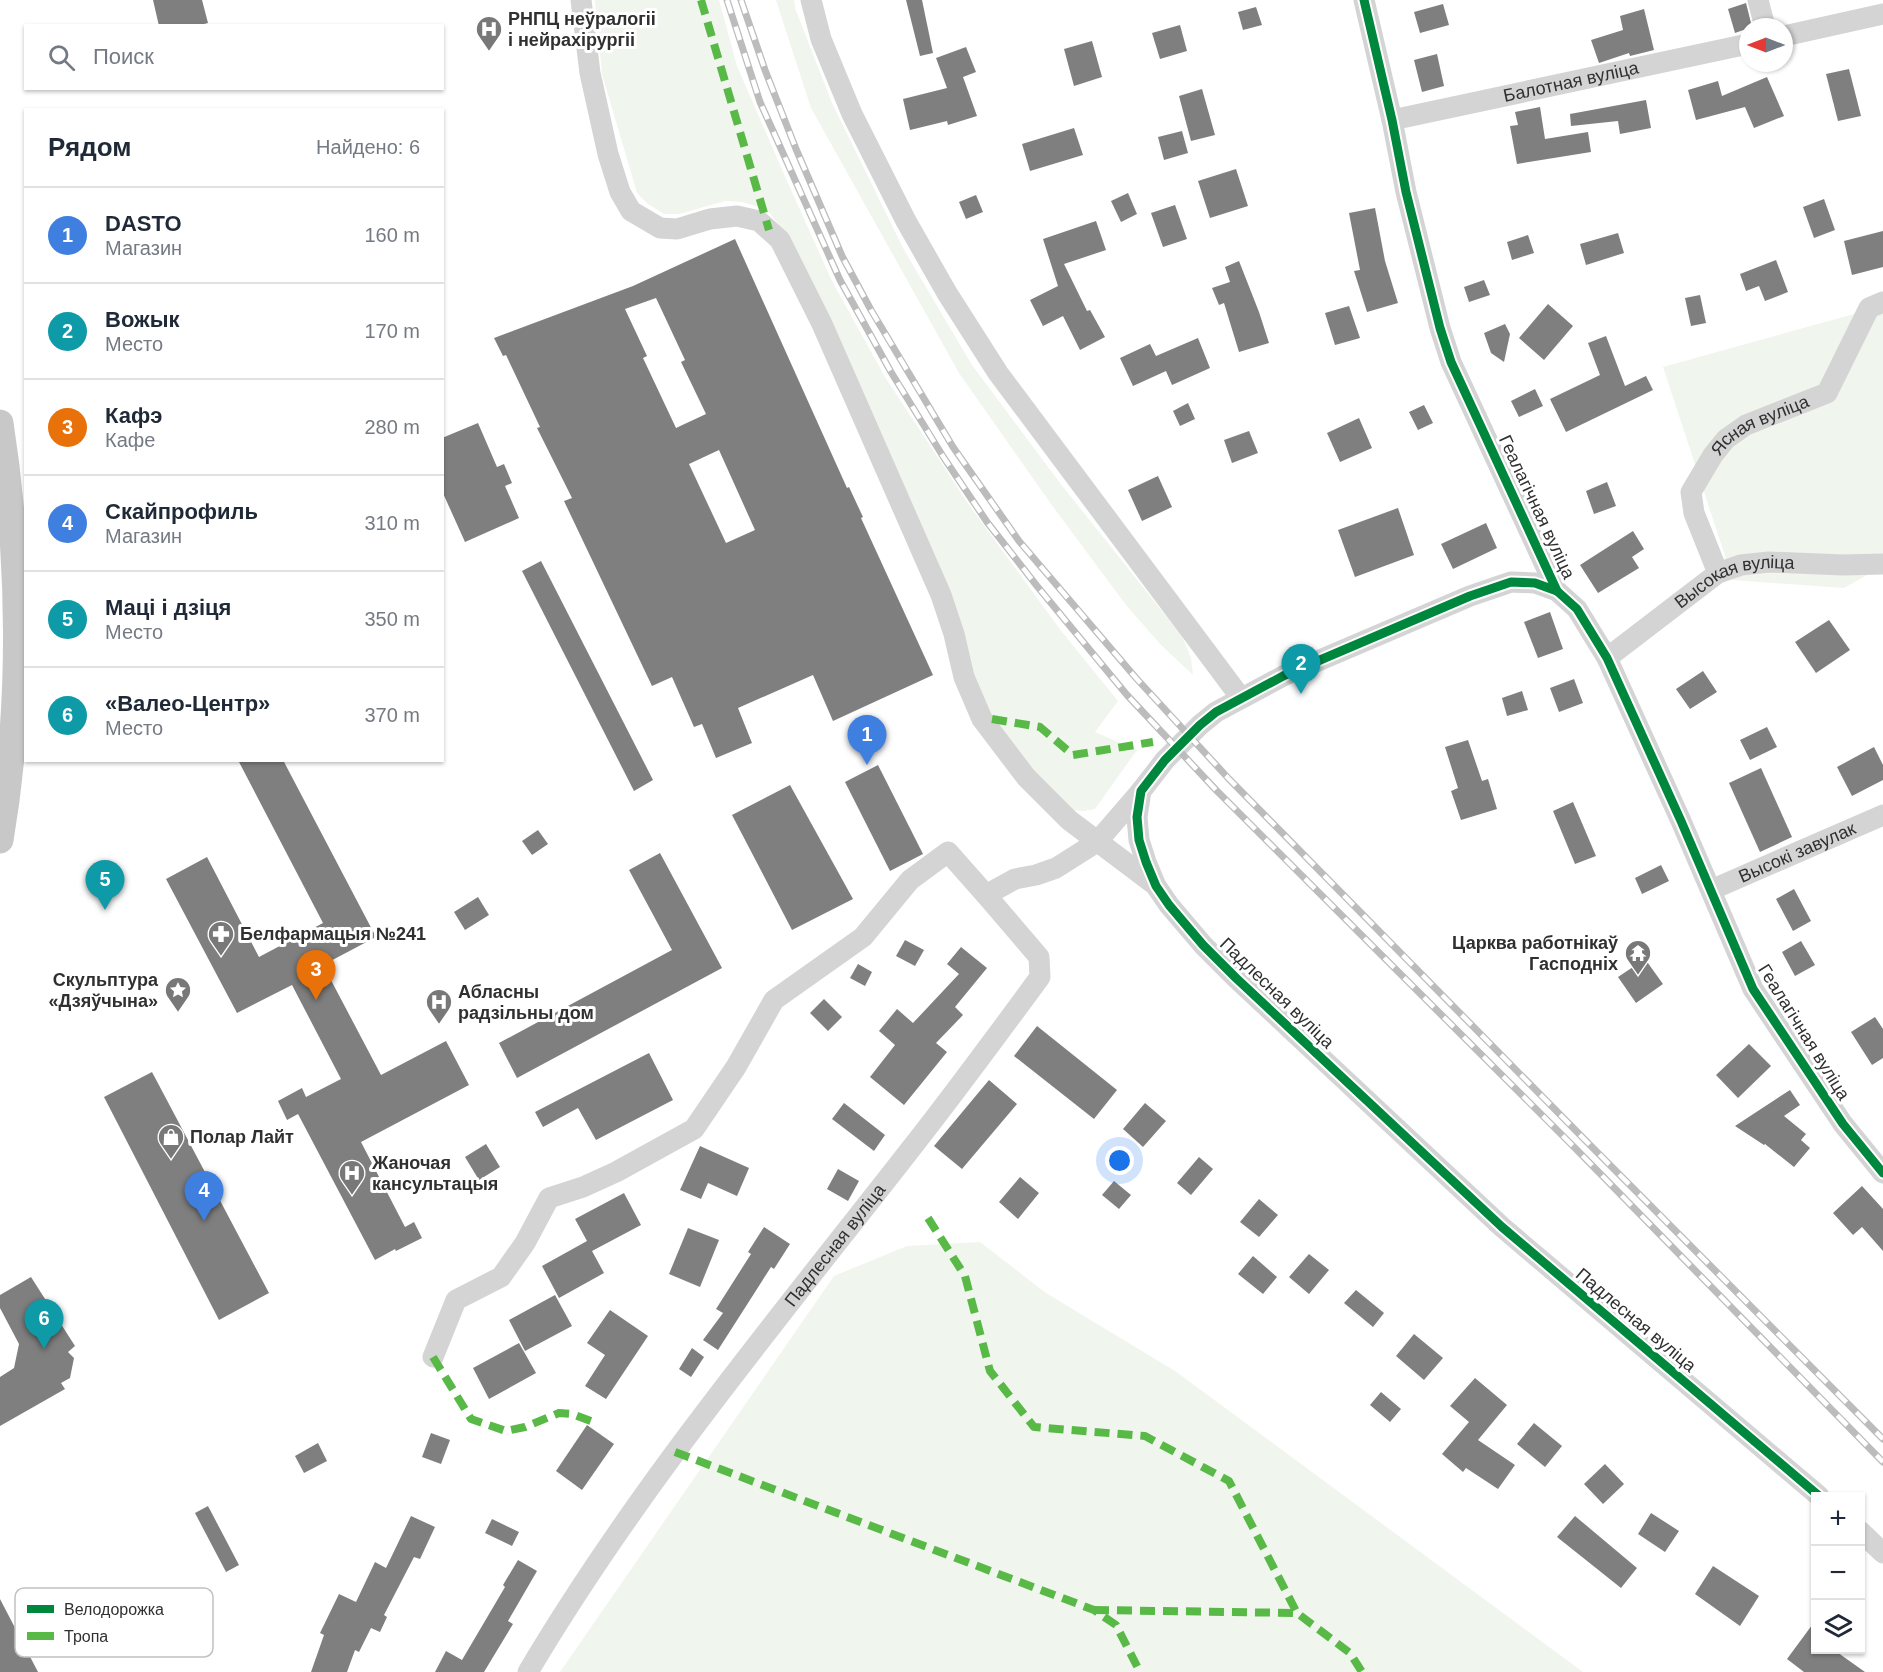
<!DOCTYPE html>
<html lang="ru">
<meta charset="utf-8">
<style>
:root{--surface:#fff;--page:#f6f6f7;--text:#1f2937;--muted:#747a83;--line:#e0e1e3;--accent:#d93025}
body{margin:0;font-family:Arial,sans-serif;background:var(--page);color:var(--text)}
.controls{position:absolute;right:18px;bottom:18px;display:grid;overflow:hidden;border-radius:0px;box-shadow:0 2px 4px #0004}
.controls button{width:54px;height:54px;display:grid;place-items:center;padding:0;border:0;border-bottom:2px solid var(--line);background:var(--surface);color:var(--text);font:30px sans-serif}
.compass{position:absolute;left:1739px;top:18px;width:54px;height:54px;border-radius:50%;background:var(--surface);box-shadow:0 2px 4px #0004;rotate:270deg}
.you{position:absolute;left:1120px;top:1161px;width:21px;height:21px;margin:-15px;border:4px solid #fff;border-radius:50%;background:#1a73e8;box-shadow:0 0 0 9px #1a73e833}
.badge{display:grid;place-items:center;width:39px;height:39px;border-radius:50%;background:var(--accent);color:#fff;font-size:20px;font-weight:700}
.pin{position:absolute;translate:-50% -50px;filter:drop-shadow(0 2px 3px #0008)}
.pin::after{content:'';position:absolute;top:32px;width:21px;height:18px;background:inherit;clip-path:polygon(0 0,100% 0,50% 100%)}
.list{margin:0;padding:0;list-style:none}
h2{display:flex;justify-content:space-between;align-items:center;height:78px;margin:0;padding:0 24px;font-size:26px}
h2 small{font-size:20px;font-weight:400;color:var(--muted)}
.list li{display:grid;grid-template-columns:39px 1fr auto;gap:18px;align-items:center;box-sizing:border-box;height:96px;padding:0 24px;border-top:2px solid var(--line)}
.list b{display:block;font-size:22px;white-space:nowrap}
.list p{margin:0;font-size:20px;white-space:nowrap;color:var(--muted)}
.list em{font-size:20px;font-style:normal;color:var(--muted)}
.icon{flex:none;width:33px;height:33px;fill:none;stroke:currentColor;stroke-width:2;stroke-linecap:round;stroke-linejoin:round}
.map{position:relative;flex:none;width:1883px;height:1672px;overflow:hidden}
.search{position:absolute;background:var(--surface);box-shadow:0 2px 4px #0004;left:24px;top:24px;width:420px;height:66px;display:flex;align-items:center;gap:15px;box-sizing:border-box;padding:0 21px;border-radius:0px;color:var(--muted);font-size:22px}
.panel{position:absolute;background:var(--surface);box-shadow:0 2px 4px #0004;left:24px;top:108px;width:420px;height:654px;border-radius:0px}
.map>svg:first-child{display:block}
.green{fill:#f0f5ed}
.building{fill:#7f7f7f;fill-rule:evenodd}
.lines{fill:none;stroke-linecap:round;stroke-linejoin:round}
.minor{stroke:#d4d4d4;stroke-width:21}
.major{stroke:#c8c8c8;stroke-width:27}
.rail-casing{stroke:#bcbcbc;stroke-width:7}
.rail{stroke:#fff;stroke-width:4.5;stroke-dasharray:14;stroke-linecap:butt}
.quiet{stroke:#58b947;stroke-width:8;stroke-dasharray:15 8;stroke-linecap:butt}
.cycleway-casing{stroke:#fff;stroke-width:13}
.cycleway{stroke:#00873e;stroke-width:9}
.labels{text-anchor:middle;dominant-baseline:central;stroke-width:6;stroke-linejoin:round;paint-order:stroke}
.poi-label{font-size:18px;font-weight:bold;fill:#303030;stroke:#fff;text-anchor:start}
.street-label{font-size:18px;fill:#303030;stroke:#fff}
.key{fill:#fff;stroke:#c1c1c1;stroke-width:1.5}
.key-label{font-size:16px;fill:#303030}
</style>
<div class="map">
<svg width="1883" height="1672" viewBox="0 0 1883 1672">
<rect width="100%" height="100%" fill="#fff"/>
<!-- green -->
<g class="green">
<path d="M595 0H719L737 66 787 181 832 281 885 377 969 505 1062 632 1118 701 1095 732 1137 750 1095 809 1084 811 1071 810 1044 787 992 719 786 233 766 209 742 202 725 201 679 214H664L648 204 637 193 602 74Z"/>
<path d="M776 0H794L795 8 832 103 904 250 972 365 1060 483 1182 636 1191 658 1193 675 1161 645 1126 605 1051 504 959 373 811 108Z"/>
<path d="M1883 306V566L1844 588 1733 580 1663 367Z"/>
<path d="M980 1242 1046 1293 1175 1371 1583 1672H560L834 1276 907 1246Z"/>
</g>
<!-- building -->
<g class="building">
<path d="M153 0H202L208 23 197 26H159Z"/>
<path d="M906 0H922L933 53 920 56Z"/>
<path d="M1746 3 1752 27 1735 33 1728 9Z"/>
<path d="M1443 4 1449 25 1420 33 1414 12Z"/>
<path d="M1256 7 1262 25 1243 30 1238 12Z"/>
<path d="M1644 9 1654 50 1630 56 1629 53 1599 63 1591 40 1623 30 1620 16Z"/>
<path d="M1180 25 1187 51 1160 59 1152 33Z"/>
<path d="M1092 41 1102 77 1074 86 1064 49Z"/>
<path d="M966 47 976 72 963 77 977 116 948 125 947 121 910 130 903 99 947 88 936 58Z"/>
<path d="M1437 54 1444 86 1422 92 1414 60Z"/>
<path d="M1849 69 1861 116 1838 121 1826 74Z"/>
<path d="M1767 77 1784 116 1754 128 1745 107 1696 120 1688 90 1718 81 1722 96Z"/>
<path d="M1202 89 1215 135 1191 141 1179 96Z"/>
<path d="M1646 100 1651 128 1620 134 1618 121 1571 126 1570 114Z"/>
<path d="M1540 107 1545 139 1588 132 1591 152 1517 164 1510 126 1518 125 1515 112Z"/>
<path d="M1074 128 1083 155 1030 171 1022 144Z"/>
<path d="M1182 131 1188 153 1164 160 1158 137Z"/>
<path d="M1236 169 1248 206 1210 218 1198 181Z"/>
<path d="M1128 193 1137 214 1121 222 1111 201Z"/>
<path d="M976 195 983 212 966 219 959 202Z"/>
<path d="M1824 199 1835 230 1814 238 1803 207Z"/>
<path d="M1175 205 1187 239 1163 247 1151 213Z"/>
<path d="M1375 208 1385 261 1398 303 1367 312 1354 271 1360 270 1349 213Z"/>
<path d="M1096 221 1106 250 1064 264 1087 311 1090 310 1105 337 1080 350 1063 316 1043 326 1030 300 1058 286 1043 239Z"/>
<path d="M1883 231V267L1852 275 1844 241Z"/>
<path d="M1618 233 1624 253 1586 265 1580 244Z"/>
<path d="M1528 235 1534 253 1512 260 1507 242Z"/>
<path d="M735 239 847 488 849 487 863 517 861 518 933 675 833 721 813 675 738 708 752 743 716 758 702 724 694 727 672 677 652 686 564 501 572 498 537 428 540 427 506 355 503 356 494 338 633 286ZM656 298 685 360 681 362 706 414 676 428 643 358 647 356 625 309ZM719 450 755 530 726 543 689 464Z"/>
<path d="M1776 260 1788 292 1765 301 1759 286 1746 291 1740 274Z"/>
<path d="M1239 261 1259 312 1269 343 1239 352 1224 303 1219 305 1212 288 1230 282 1225 267Z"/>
<path d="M1484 280 1490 295 1469 302 1464 287Z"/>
<path d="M1700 295 1706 323 1691 326 1685 298Z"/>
<path d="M1548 304 1573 326 1544 360 1519 338Z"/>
<path d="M1349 306 1360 338 1335 345 1325 313Z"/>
<path d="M1505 324 1510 334 1504 362 1491 353 1484 333Z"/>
<path d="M1606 336 1625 386 1646 376 1653 390 1566 432 1550 399 1600 375 1588 343Z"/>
<path d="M1198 338 1210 368 1172 385 1166 371 1133 386 1120 358 1150 344 1156 356Z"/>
<path d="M1535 389 1543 406 1519 417 1511 401Z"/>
<path d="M1188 403 1195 419 1180 426 1173 411Z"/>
<path d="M1424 405 1433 423 1418 430 1409 412Z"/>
<path d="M1359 418 1372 448 1340 462 1327 433Z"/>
<path d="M478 423 497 467 504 464 512 483 505 486 519 518 465 542 442 491V438Z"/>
<path d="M1249 431 1258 453 1232 463 1224 440Z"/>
<path d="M1158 476 1172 507 1142 521 1128 490Z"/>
<path d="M1607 482 1616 506 1594 514 1586 491Z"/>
<path d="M1398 508 1414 555 1355 577 1338 530Z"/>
<path d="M1486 523 1497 548 1453 569 1441 544Z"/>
<path d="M1633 531 1644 549 1632 557 1639 568 1598 593 1580 565Z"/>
<path d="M541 561 653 780 634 791 522 571Z"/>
<path d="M1550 612 1563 649 1538 658 1524 622Z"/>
<path d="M1829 620 1850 650 1816 673 1795 642Z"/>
<path d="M1703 671 1717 692 1690 709 1676 689Z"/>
<path d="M1574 679 1583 703 1559 712 1550 688Z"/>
<path d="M1522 691 1528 710 1507 716 1502 698Z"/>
<path d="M1767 727 1777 747 1750 760 1740 740Z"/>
<path d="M1468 740 1482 781 1488 779 1497 809 1461 820 1451 791 1458 788 1445 747Z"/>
<path d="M1874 747 1883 765V780L1852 796 1837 767Z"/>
<path d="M238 760H283L376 937 323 965 381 1075 446 1041 469 1085 361 1142 405 1227 414 1222 422 1238 396 1251 395 1249 375 1260 298 1114 287 1120 278 1101 302 1088 306 1097 341 1079 292 985 237 1013 166 879 207 857 259 957 323 923Z"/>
<path d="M878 765 923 854 890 871 845 782Z"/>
<path d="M1761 768 1792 837 1760 852 1729 783Z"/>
<path d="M790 785 853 899 792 930 732 815Z"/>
<path d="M1573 802 1596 856 1575 864 1553 811Z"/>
<path d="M538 830 548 844 532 855 522 841Z"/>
<path d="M660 853 722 968 517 1078 499 1043 672 950 629 870Z"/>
<path d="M1661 865 1669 881 1642 894 1635 878Z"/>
<path d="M1794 889 1811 921 1793 931 1776 899Z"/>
<path d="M478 897 489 915 465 930 454 912Z"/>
<path d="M905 940 924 950 915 966 896 956Z"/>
<path d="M1801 941 1815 965 1795 976 1782 952Z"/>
<path d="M961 947 987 968 955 1007 963 1015 936 1043 947 1052 904 1105 870 1077 895 1045 879 1031 897 1009 913 1023 959 974 947 964Z"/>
<path d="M1645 959 1663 984 1636 1003 1618 977Z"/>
<path d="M858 964 872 972 865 986 850 978Z"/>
<path d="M824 999 842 1017 828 1031 810 1013Z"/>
<path d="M1875 1017 1883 1029V1058L1872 1065 1851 1032Z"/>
<path d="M1037 1026 1117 1090 1094 1119 1014 1056Z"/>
<path d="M1749 1044 1771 1066 1738 1098 1716 1075Z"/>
<path d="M649 1053 673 1100 596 1140 578 1108 543 1127 535 1112Z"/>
<path d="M152 1072 269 1293 219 1320 104 1097Z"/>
<path d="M989 1080 1017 1104 962 1169 934 1146Z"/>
<path d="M1790 1090 1800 1105 1784 1116 1806 1134 1801 1140 1810 1148 1794 1167 1765 1144 1764 1145 1735 1126Z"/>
<path d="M844 1103 885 1135 874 1151 832 1119Z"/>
<path d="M1145 1103 1166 1121 1143 1147 1123 1129Z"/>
<path d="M486 1144 500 1167 479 1180 465 1157Z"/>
<path d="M700 1146 749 1168 737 1196 708 1183 701 1199 680 1190Z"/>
<path d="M1199 1157 1213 1169 1191 1195 1177 1183Z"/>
<path d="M838 1169 859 1181 848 1201 827 1189Z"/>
<path d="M1020 1177 1039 1193 1018 1219 999 1202Z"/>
<path d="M1114 1181 1131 1195 1119 1209 1102 1195Z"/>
<path d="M1862 1186 1883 1209V1251L1862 1227 1853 1235 1833 1213Z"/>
<path d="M624 1193 641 1225 592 1251 604 1273 559 1298 542 1266 587 1241 575 1219Z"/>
<path d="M1259 1199 1278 1215 1259 1237 1240 1222Z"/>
<path d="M764 1227 790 1244 774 1269 771 1267 718 1350 703 1340 723 1313 716 1309 751 1254 748 1252Z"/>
<path d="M688 1228 719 1240 700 1287 669 1274Z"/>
<path d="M1309 1254 1329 1270 1309 1294 1289 1277Z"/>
<path d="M1253 1256 1277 1277 1263 1294 1238 1274Z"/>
<path d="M31 1277 75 1346 68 1352 74 1358 70 1378 61 1383 65 1389 0 1426V1377L14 1368 19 1344 0 1308V1295Z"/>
<path d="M1356 1290 1384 1313 1373 1327 1344 1303Z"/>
<path d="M555 1295 572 1326 525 1351 509 1320Z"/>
<path d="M610 1310 648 1336 606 1399 585 1386 605 1355 587 1343Z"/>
<path d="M1414 1334 1443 1358 1424 1380 1396 1356Z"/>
<path d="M519 1343 536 1373 489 1399 473 1368Z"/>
<path d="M692 1348 704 1357 691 1377 679 1369Z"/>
<path d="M1475 1378 1507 1405 1478 1440 1515 1465 1498 1489 1466 1468 1463 1472 1442 1454 1469 1422 1450 1406Z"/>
<path d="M1381 1392 1401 1409 1390 1422 1370 1405Z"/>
<path d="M1534 1423 1562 1446 1545 1467 1517 1444Z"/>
<path d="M587 1425 614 1444 582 1490 556 1471Z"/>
<path d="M431 1433 450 1440 441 1464 422 1457Z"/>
<path d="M318 1443 327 1461 304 1473 295 1456Z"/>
<path d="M1605 1464 1624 1484 1603 1504 1584 1484Z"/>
<path d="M208 1506 239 1565 226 1572 195 1513Z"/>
<path d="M1651 1513 1679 1531 1665 1552 1638 1534Z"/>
<path d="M411 1516 435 1527 420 1559 414 1557 384 1615 387 1617 380 1632 371 1628 359 1652 355 1650 347 1672H311L324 1635 320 1633 339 1594 356 1602 375 1562 386 1568Z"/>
<path d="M1575 1516 1637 1568 1621 1588 1557 1537Z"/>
<path d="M492 1519 519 1532 512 1546 485 1533Z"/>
<path d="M518 1560 537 1571 508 1621 513 1624 484 1672H435L446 1651 462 1660 505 1587 503 1585Z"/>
<path d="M1713 1566 1759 1596 1740 1626 1695 1594Z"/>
<path d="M0 1599 38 1672H0Z"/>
<path d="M1815 1621V1650H1834L1865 1672H1804L1787 1659Z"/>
</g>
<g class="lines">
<!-- minor -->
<g class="minor">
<path d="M581 0 590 73 608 154 620 192 631 211 660 228 677 229 710 219 737 216 759 221 780 240 822 324 941 595 954 634 964 677 982 719 1026 777 1069 820 1154 884"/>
<path d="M811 0 821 39 852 114 906 221 947 293 998 373 1241 698"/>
<path d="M1364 0 1392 120 1406 192 1440 328 1451 362 1557 591 1577 609 1607 658 1681 821 1753 989 1843 1124 1883 1173"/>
<path d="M1758 0 1765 27"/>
<path d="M1784 36 1883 14"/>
<path id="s1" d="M1392 120 1748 44"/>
<path id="s2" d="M1718 573 1694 513 1691 492 1713 455 1726 439 1746 425 1827 393 1869 308 1883 302"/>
<path d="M1557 591 1535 583 1511 582 1470 596 1285 675 1216 712 1200 725 1165 760 1141 791 1137 817 1139 840 1146 862 1156 886 1169 905 1203 945 1236 978 1502 1227 1819 1496"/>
<path id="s3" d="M1607 658 1718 573 1741 565 1769 562 1843 565 1883 564"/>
<path id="s4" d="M1711 890 1883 815"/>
<path d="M433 1357 456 1300 501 1277 525 1243 549 1198 583 1187 616 1172 694 1129 736 1067 774 1000 863 937 910 880 948 852 986 895"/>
<path d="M1860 1531 1883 1553"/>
<path id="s5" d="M528 1672C637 1488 775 1323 906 1155 952 1097 996 1037 1040 977L1039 957 986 895 1015 879 1036 875 1056 868 1097 842 1141 791"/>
</g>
<!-- major -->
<path class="major" d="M0 423C21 558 23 705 0 840"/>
<!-- rail casing -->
<g class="rail-casing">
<g id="rail">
<path d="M727 0 760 102 840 280 891 372 944 458 987 522 1037 586 1127 695 1217 791 1576 1149 1883 1462"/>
<path d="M741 0 765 70 796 149 842 256 871 310 953 447 1019 541 1136 678 1229 779 1590 1145 1883 1439"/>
</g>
</g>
<!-- rail -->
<use href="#rail" class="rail"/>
<!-- quiet -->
<g class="quiet">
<path d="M701 0 769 230"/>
<path d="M992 719 1040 727 1073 755 1153 742"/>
<path d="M928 1218 965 1276 990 1371 1034 1427 1145 1436 1229 1481 1297 1613"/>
<path d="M433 1357 471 1419 506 1431 525 1427 559 1413 572 1414 596 1423"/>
<path d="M675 1452 1094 1610 1116 1625 1140 1672"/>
<path d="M1094 1610 1297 1613 1350 1653 1362 1672"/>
</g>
<!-- cycleway casing -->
<g class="cycleway-casing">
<g id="cycleway">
<path d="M1364 0 1392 120 1406 192 1440 328 1451 362 1557 591 1577 609 1607 658 1681 821 1753 989 1843 1124 1883 1173"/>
<path d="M1557 591 1535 583 1511 582 1470 596 1285 675 1216 712 1200 725 1165 760 1141 791 1137 817 1139 840 1146 862 1156 886 1169 905 1203 945 1236 978 1502 1227 1819 1496"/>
</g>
</g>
<!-- cycleway -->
<use href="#cycleway" class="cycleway"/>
</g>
<!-- icons -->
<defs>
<g id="hospital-pin" transform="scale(1.35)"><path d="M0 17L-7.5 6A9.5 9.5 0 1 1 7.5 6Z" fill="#787878" stroke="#fff"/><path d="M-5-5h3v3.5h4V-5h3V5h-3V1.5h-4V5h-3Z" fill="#fff"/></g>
<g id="pharmacy-pin" transform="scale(1.35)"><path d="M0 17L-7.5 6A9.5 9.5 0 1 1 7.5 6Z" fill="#787878" stroke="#fff"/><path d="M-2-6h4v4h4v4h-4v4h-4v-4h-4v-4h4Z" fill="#fff"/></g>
<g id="temple-pin" transform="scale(1.35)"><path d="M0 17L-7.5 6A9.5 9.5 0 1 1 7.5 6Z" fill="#787878" stroke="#fff"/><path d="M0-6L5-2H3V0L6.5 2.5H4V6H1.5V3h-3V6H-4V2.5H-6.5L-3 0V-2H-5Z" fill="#fff"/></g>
<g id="sight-pin" transform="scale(1.35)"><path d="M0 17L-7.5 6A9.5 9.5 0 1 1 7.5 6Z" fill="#787878" stroke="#fff"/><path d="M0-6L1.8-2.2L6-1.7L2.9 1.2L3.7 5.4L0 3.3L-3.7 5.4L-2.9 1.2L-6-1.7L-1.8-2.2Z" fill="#fff"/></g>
<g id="shop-pin" transform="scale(1.35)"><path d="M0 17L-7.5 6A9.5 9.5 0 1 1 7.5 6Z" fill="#787878" stroke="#fff"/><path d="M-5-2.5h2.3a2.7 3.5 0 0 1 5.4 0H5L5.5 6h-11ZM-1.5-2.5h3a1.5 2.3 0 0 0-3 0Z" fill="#fff"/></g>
</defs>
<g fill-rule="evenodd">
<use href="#hospital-pin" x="489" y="29"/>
<use href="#pharmacy-pin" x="221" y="934"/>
<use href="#temple-pin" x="1638" y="953"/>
<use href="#sight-pin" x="178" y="990"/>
<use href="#hospital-pin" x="439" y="1002"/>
<use href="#shop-pin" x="171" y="1137"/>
<use href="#hospital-pin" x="352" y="1173"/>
</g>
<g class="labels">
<!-- poi labels -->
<g class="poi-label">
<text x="508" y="19">РНПЦ неўралогіі<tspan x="508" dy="21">і нейрахірургіі</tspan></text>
<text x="240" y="934">Белфармацыя №241</text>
<text x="1618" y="943" text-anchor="end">Царква работнікаў<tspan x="1618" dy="21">Гасподніх</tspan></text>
<text x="158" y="980" text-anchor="end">Скульптура<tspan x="158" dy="21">«Дзяўчына»</tspan></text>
<text x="458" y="992">Абласны<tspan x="458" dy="21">радзільны дом</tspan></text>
<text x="190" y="1137">Полар Лайт</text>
<text x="372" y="1163">Жаночая<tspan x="372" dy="21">кансультацыя</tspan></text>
</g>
<!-- street labels -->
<g class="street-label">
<text stroke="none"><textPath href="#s1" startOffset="183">Балотная вуліца</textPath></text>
<text stroke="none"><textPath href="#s2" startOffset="186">Ясная вуліца</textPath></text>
<text transform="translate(1537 507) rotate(65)">Геалагічная вуліца</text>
<text stroke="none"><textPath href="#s3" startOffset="153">Высокая вуліца</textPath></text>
<text stroke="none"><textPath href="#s4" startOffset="94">Высокі завулак</textPath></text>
<text transform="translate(1277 993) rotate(44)">Падлесная вуліца</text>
<text transform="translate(1804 1032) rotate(58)">Геалагічная вуліца</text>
<text stroke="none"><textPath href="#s5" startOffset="526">Падлесная вуліца</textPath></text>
<text transform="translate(1636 1320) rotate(40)">Падлесная вуліца</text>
</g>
</g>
<!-- legend -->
<rect x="15" y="1588" width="198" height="69" rx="9" class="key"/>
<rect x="27" y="1605" width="27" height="8" fill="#00873e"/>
<rect x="27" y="1632" width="27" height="8" fill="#58b947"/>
<g class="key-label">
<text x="64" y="1615">Велодорожка</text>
<text x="64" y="1642">Тропа</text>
</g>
</svg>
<div class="controls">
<button>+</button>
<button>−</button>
<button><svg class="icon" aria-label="layers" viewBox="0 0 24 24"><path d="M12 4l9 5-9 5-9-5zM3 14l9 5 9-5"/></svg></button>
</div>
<svg class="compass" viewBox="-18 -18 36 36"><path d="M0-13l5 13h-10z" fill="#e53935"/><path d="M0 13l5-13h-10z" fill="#747a83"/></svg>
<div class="you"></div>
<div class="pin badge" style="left:867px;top:765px;background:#3f7fe0">1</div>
<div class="pin badge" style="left:1301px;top:694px;background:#0f9aa8">2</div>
<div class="pin badge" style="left:316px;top:1000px;background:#e8710a">3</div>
<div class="pin badge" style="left:204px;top:1221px;background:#3f7fe0">4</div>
<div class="pin badge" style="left:105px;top:910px;background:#0f9aa8">5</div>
<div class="pin badge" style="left:44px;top:1349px;background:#0f9aa8">6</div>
<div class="search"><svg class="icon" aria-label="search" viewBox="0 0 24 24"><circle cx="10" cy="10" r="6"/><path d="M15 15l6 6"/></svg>Поиск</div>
<section class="panel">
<h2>Рядом<small>Найдено: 6</small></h2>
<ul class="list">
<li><span class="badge" style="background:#3f7fe0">1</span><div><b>DASTO</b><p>Магазин</p></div><em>160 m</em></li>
<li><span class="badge" style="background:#0f9aa8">2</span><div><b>Вожык</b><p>Место</p></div><em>170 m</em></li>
<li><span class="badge" style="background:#e8710a">3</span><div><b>Кафэ</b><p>Кафе</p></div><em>280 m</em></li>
<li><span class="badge" style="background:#3f7fe0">4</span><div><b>Скайпрофиль</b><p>Магазин</p></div><em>310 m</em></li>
<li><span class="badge" style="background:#0f9aa8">5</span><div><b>Маці і дзіця</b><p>Место</p></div><em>350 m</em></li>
<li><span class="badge" style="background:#0f9aa8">6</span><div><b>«Валео-Центр»</b><p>Место</p></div><em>370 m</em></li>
</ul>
</section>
</div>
